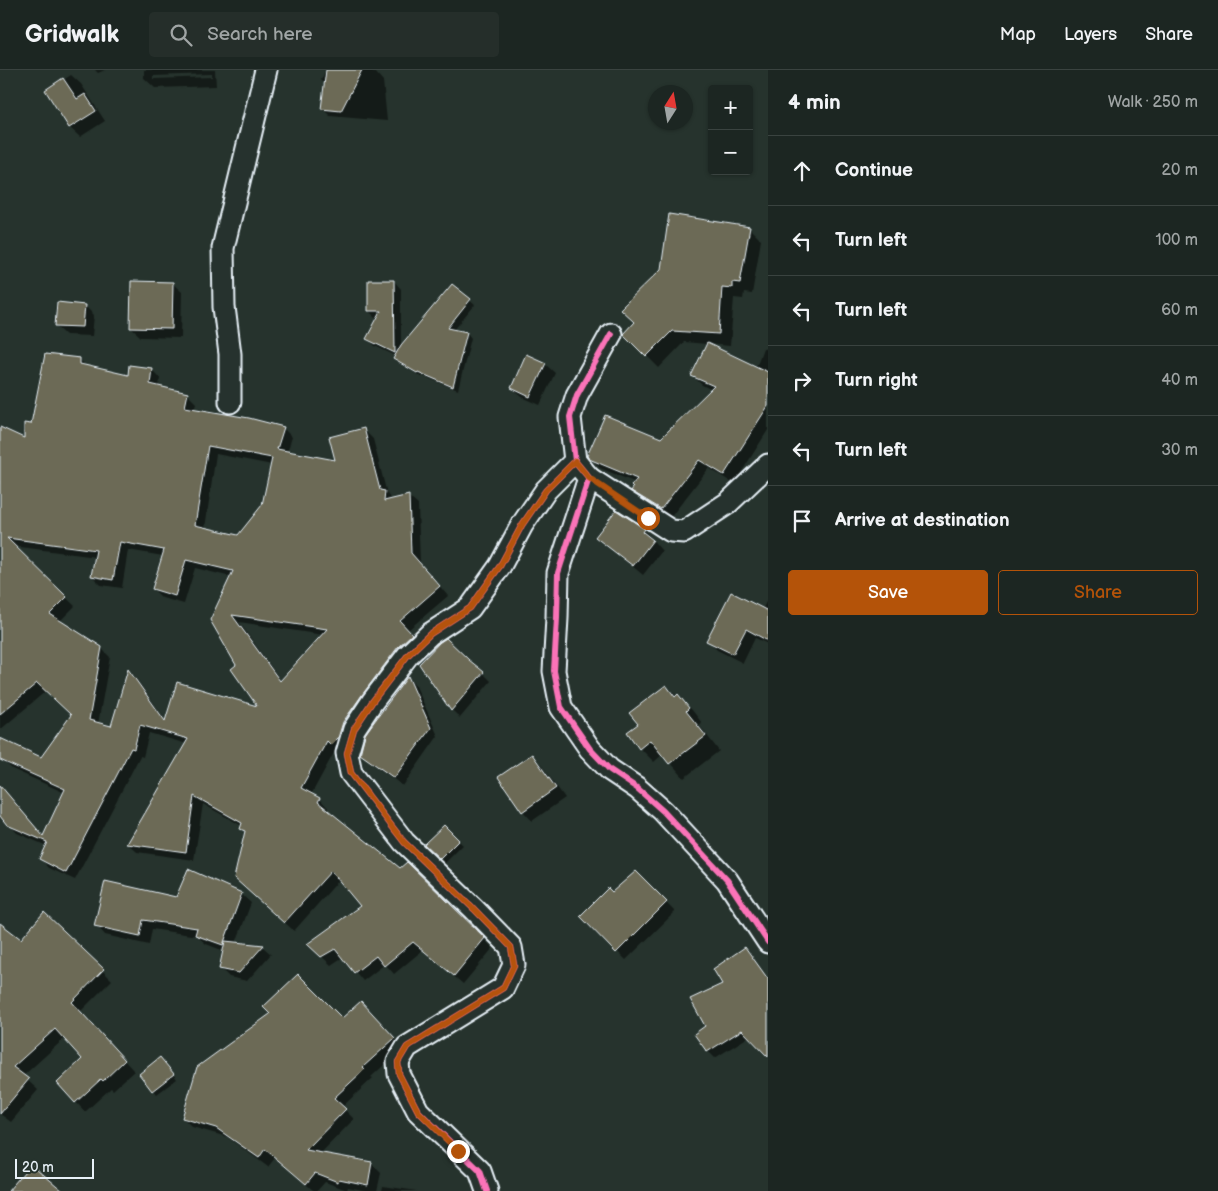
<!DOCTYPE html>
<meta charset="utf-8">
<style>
:root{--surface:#1c2622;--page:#252e2a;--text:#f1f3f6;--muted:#a0a5a5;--line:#3a4340;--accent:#b45309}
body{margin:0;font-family:"Balsamiq Sans",sans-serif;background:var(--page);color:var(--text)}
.controls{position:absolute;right:15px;top:15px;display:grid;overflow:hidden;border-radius:5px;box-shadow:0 1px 4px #0004}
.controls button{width:45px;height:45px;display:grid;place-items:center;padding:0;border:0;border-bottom:1px solid var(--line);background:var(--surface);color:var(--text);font:25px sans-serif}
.compass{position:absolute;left:648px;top:15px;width:45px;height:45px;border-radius:50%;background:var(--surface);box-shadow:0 1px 4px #0004;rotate:11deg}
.scale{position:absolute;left:15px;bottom:12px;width:79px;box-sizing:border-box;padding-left:5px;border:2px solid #e8f1f8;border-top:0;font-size:14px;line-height:18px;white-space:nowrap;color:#e8f1f8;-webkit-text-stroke:4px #26332d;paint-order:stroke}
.stop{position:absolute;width:15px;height:15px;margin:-11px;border:4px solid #b45309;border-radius:50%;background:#fff}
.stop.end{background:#b45309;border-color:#fff;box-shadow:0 1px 5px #0008}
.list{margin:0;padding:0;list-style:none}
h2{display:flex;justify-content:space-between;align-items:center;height:65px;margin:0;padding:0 20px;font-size:21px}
h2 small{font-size:16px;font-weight:400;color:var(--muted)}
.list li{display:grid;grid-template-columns:32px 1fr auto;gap:15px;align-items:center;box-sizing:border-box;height:70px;padding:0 20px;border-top:1px solid var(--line)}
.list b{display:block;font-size:19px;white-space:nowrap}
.list em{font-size:16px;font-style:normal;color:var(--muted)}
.actions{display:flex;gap:10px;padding:15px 20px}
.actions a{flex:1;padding:11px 0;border:1px solid var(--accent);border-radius:5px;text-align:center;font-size:18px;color:var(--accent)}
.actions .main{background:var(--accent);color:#fff}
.icon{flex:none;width:28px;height:28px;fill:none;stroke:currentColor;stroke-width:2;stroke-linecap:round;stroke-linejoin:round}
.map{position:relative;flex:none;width:768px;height:1121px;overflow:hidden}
header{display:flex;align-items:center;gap:30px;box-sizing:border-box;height:70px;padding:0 25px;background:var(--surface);border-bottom:1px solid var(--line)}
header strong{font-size:24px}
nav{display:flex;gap:28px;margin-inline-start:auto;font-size:18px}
.search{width:350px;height:45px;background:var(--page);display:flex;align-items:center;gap:12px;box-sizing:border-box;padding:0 18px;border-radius:5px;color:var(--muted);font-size:19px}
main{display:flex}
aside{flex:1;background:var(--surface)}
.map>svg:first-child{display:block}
.shadow{fill:#0007;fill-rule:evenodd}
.building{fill:#6c6a56;stroke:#e8f1f8;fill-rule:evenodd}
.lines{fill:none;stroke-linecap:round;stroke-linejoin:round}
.minor-casing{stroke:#e8f1f8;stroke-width:25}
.minor{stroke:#26332d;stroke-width:21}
.cycleway-casing{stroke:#26332d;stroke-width:9}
.cycleway{stroke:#fb73b8;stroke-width:6}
.route{stroke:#b45309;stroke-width:6}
</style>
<header>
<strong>Gridwalk</strong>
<div class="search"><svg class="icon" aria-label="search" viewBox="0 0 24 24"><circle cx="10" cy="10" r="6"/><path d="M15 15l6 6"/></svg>Search here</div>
<nav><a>Map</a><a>Layers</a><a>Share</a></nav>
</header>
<main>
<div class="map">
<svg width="768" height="1121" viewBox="0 0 768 1121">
<rect width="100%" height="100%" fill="#26332d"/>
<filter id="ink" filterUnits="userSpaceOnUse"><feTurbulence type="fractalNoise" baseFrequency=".02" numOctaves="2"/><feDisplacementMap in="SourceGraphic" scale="10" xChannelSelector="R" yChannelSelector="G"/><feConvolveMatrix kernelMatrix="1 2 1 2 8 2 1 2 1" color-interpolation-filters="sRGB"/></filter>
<g filter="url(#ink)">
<!-- shadow -->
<g class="shadow">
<path d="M95 0H105L98 3Z"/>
<path d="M144 0H215L216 16 155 18 144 8ZM212 4V7L153 9V6Z"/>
<path d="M326 0H370L376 3 383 11 387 51 330 46 322 38 325 14 321 10Z"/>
<path d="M71 5 81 14 105 51 80 67 70 58 46 21Z"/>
<path d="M749 158 761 170 752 224 744 223 743 229 734 228 730 276 684 272 659 298 625 264 635 252Z"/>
<path d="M394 211 401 219V276L452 215 475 235 454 260 467 263 471 268 458 320 423 306 422 307 399 293 394 289 396 286 375 276 368 269 378 248H376L369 241Z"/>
<path d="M172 213 182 222 181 268 141 267 131 258Z"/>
<path d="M85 236 94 245 92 266 66 265 56 256Z"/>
<path d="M763 278 768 280V360L734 414 709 398 670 448 642 430 633 420 636 413 600 398 589 386 661 370 712 320 702 315 693 306 756 297Z"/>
<path d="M80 290 87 297 129 306 151 299 160 308 159 317 187 324 196 333 194 339 283 358 292 367 287 383 337 392 364 360 373 369 387 424 393 431 409 427 418 435 420 493 448 526 408 560 419 574 341 683 336 679 311 725 320 729 328 738 327 741 400 800 407 794 493 878 463 914 423 880 394 904 385 894 363 911 343 887 331 895 317 882 362 837 340 809 294 861 245 816 246 763 241 759 242 756 203 734 194 790 137 782 128 774 187 674 149 663 143 687 140 686 75 810 49 798 41 789 47 776 17 763 0 744V718L44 767 65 723 12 699 3 690 0 682V670L42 688 72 645 46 621 0 660V358L25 370 32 355ZM216 384 272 395 263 436 238 466 205 458ZM13 476 96 487 92 506 101 515 122 518 128 480 163 486 153 519 162 528 184 534 195 498 231 507 211 550 260 638 166 651 137 610 129 602 112 657 98 654 110 587 101 578 60 551 75 536ZM239 552 323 565 281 611Z"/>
<path d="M545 294 555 303 540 335 522 327 512 318Z"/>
<path d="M616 442 644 460 662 481 643 505 596 466Z"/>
<path d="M767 530 768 574 755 568 743 593 717 580 708 570 762 540Z"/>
<path d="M421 594 483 603 491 611 460 648 452 640Z"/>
<path d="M408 608 416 616 438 666 403 716 370 692 361 683Z"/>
<path d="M666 616 692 640 702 653 699 655 719 681 684 708 663 684 654 692 640 678V654Z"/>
<path d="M532 685 541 695 565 728 532 751 523 741Z"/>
<path d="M444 757 463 775 445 793 426 774Z"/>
<path d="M636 802 675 842 626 890 581 846 612 824Z"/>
<path d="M241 824 251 833 236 873 263 877 271 884 247 911 229 907 221 899 224 881 206 874 197 866 152 859 149 875 105 865 96 855 176 828Z"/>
<path d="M45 844 112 910 80 942 134 1001 113 1020 111 1018 85 1042 76 1032 84 989 65 968 23 1006 38 1020 11 1052 0 1044V855L21 870Z"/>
<path d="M745 879 768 908V985L750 966 715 988 708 981 707 957 724 914Z"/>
<path d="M370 942 403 978 371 1007 373 1008 342 1037 354 1049 320 1084 372 1094 381 1103 377 1121H367L348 1117 347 1120 325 1112 317 1121H314L275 1088 268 1097 227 1067 192 1057 183 1048 342 950Z"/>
<path d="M165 993 177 1009 157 1024 153 1020Z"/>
<path d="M383 1116 417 1121H382Z"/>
</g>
<!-- building -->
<g class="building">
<path d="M326 0H362L341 41 321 39Z"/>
<path d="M63 8 77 29 85 24 96 41 69 58 45 20Z"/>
<path d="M669 144 750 157 740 213 732 212V218L722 217 719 264 672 261 646 287 623 264 634 252 620 239 661 199Z"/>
<path d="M368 210H394L395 283 366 269 381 241H368Z"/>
<path d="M131 211 173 212 172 259 130 258Z"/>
<path d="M452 214 471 229 448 258 467 262 453 317 418 302 417 303 393 289 401 275Z"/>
<path d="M57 232 85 235 83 257 55 256Z"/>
<path d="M707 273 768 302V336L724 405 699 390 661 439 631 421 633 418 631 416 637 409 589 389 587 386 605 345 661 368 714 316 691 306Z"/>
<path d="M45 284 80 288V294L128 305 129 295 152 298 150 314 188 323 185 337 249 348 284 357 277 379 335 390 329 367 364 358 380 420 385 421 384 431 409 425 411 483 440 516 400 551 412 564 398 577 362 625 343 652 338 668 331 675 327 671 301 718 320 728 318 732 400 798 407 792 485 868 454 906 413 872 384 896 376 886 354 903 335 879 321 887 307 874 360 836 331 801 284 853 234 808 245 761 240 759 242 753 194 726 186 782 127 774 188 669 140 655 134 679 131 678 66 803 39 789 47 772 7 755 0 746V715L43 766 65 719 0 690V668L41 687 71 645 37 613 0 644V357L24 368V353L31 354ZM208 376 272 388 262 435 238 465 195 455ZM7 468 96 480 91 506 113 510 120 472 164 480 152 519 175 526 186 490 233 501 210 550 236 595 231 599 257 636 177 612 165 651 128 599 111 656 89 650 102 577 50 544 67 527ZM232 545 327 559 280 611Z"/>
<path d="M526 284 546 293 530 327 511 318Z"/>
<path d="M616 440 645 459 643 462 653 470 633 496 595 467Z"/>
<path d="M731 522 768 541V571L746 559 733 584 706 571Z"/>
<path d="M446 568 469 590 484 602 451 641 419 594 440 572Z"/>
<path d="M408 606 431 658 394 708 360 684 365 664Z"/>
<path d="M666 615 675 627 678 624 689 638 686 641 706 666 669 694 650 670 639 679 627 662 638 654 629 643Z"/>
<path d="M532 684 556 718 522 742 498 707Z"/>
<path d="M444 755 459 770 440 789 424 774Z"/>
<path d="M188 799 242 823 223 875 195 865 197 858 143 850 140 866 94 856 105 811 176 827Z"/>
<path d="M636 801 667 832 616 883 580 846 608 818 612 822Z"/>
<path d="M44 842 104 899 72 932 125 990 103 1011 101 1009 75 1033 57 1013 82 989 55 959 13 997 29 1009 0 1044V853L21 869Z"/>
<path d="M225 871 264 875 239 903 219 899Z"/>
<path d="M745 877 768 909V987L742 960 707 982 694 964 705 956 690 929 722 914 713 899Z"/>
<path d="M298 904 342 948 361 931 395 968 363 997 365 999 334 1028 346 1039 306 1080 372 1092 368 1115 339 1109 338 1112 315 1103 306 1114 265 1079 259 1088 216 1058 182 1048 197 997 270 944 263 937Z"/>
<path d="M160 987 174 1004 152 1021 139 1004Z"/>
<path d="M31 1094 63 1121H8Z"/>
</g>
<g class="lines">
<!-- minor casing -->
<g class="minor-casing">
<g id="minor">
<path d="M230 332V284L224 237 223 178 266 0"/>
<path d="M575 391 589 408 558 503 557 548 554 601 561 637 590 679 610 700 637 718 663 741 727 810 768 872"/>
<path d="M589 408 671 461 684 462 728 433 768 395"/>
<path d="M487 1121 480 1101 418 1041 399 1004 398 992 407 977 503 918 514 895 511 877 474 839 404 772 351 703 347 683 354 659 372 632 408 585 430 564 470 538 500 496 522 455 546 420 575 391 570 347 577 325 611 264"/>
</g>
</g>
<!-- minor -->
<use href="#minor" class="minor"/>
<!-- cycleway casing -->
<g class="cycleway-casing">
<g id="cycleway">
<path d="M575 391 589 408 558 503 557 548 554 601 561 637 590 679 610 700 637 718 663 741 727 810 768 872"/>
<path d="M487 1121 480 1101 418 1041 399 1004 398 992 407 977 503 918 514 895 511 877 474 839 404 772 351 703 347 683 354 659 372 632 408 585 430 564 470 538 500 496 522 455 546 420 575 391 570 347 577 325 611 264"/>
</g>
</g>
<!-- cycleway -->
<use href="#cycleway" class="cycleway"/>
</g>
</g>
<g class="lines" filter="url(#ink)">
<!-- route -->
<path class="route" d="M458 1081 418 1041 399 1004 398 992 407 977 503 918 514 895 511 877 474 839 404 772 351 703 347 683 354 659 372 632 408 585 430 564 470 538 500 496 522 455 546 420 575 391 589 408 648 448"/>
</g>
</svg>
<div class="controls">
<button>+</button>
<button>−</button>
</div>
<svg class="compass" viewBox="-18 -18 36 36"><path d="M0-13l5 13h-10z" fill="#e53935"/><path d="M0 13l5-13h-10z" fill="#a0a5a5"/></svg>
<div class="scale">20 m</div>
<div class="stop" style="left:648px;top:448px"></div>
<div class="stop end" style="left:458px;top:1081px"></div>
</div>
<aside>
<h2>4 min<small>Walk · 250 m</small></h2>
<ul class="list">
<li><svg class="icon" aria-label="ahead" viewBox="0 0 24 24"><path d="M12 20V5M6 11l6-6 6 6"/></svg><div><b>Continue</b></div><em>20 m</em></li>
<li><svg class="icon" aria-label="left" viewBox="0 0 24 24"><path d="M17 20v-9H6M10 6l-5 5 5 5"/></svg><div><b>Turn left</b></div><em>100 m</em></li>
<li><svg class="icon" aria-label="left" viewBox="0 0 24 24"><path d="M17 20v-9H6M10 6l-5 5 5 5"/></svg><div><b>Turn left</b></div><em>60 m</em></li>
<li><svg class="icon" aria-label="right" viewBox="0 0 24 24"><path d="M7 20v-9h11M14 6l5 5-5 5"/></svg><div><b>Turn right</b></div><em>40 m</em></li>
<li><svg class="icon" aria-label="left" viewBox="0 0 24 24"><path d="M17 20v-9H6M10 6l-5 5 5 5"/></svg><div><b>Turn left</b></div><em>30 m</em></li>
<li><svg class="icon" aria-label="arrive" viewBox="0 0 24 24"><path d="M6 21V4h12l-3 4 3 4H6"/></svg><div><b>Arrive at destination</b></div></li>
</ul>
<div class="actions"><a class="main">Save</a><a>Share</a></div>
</aside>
</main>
